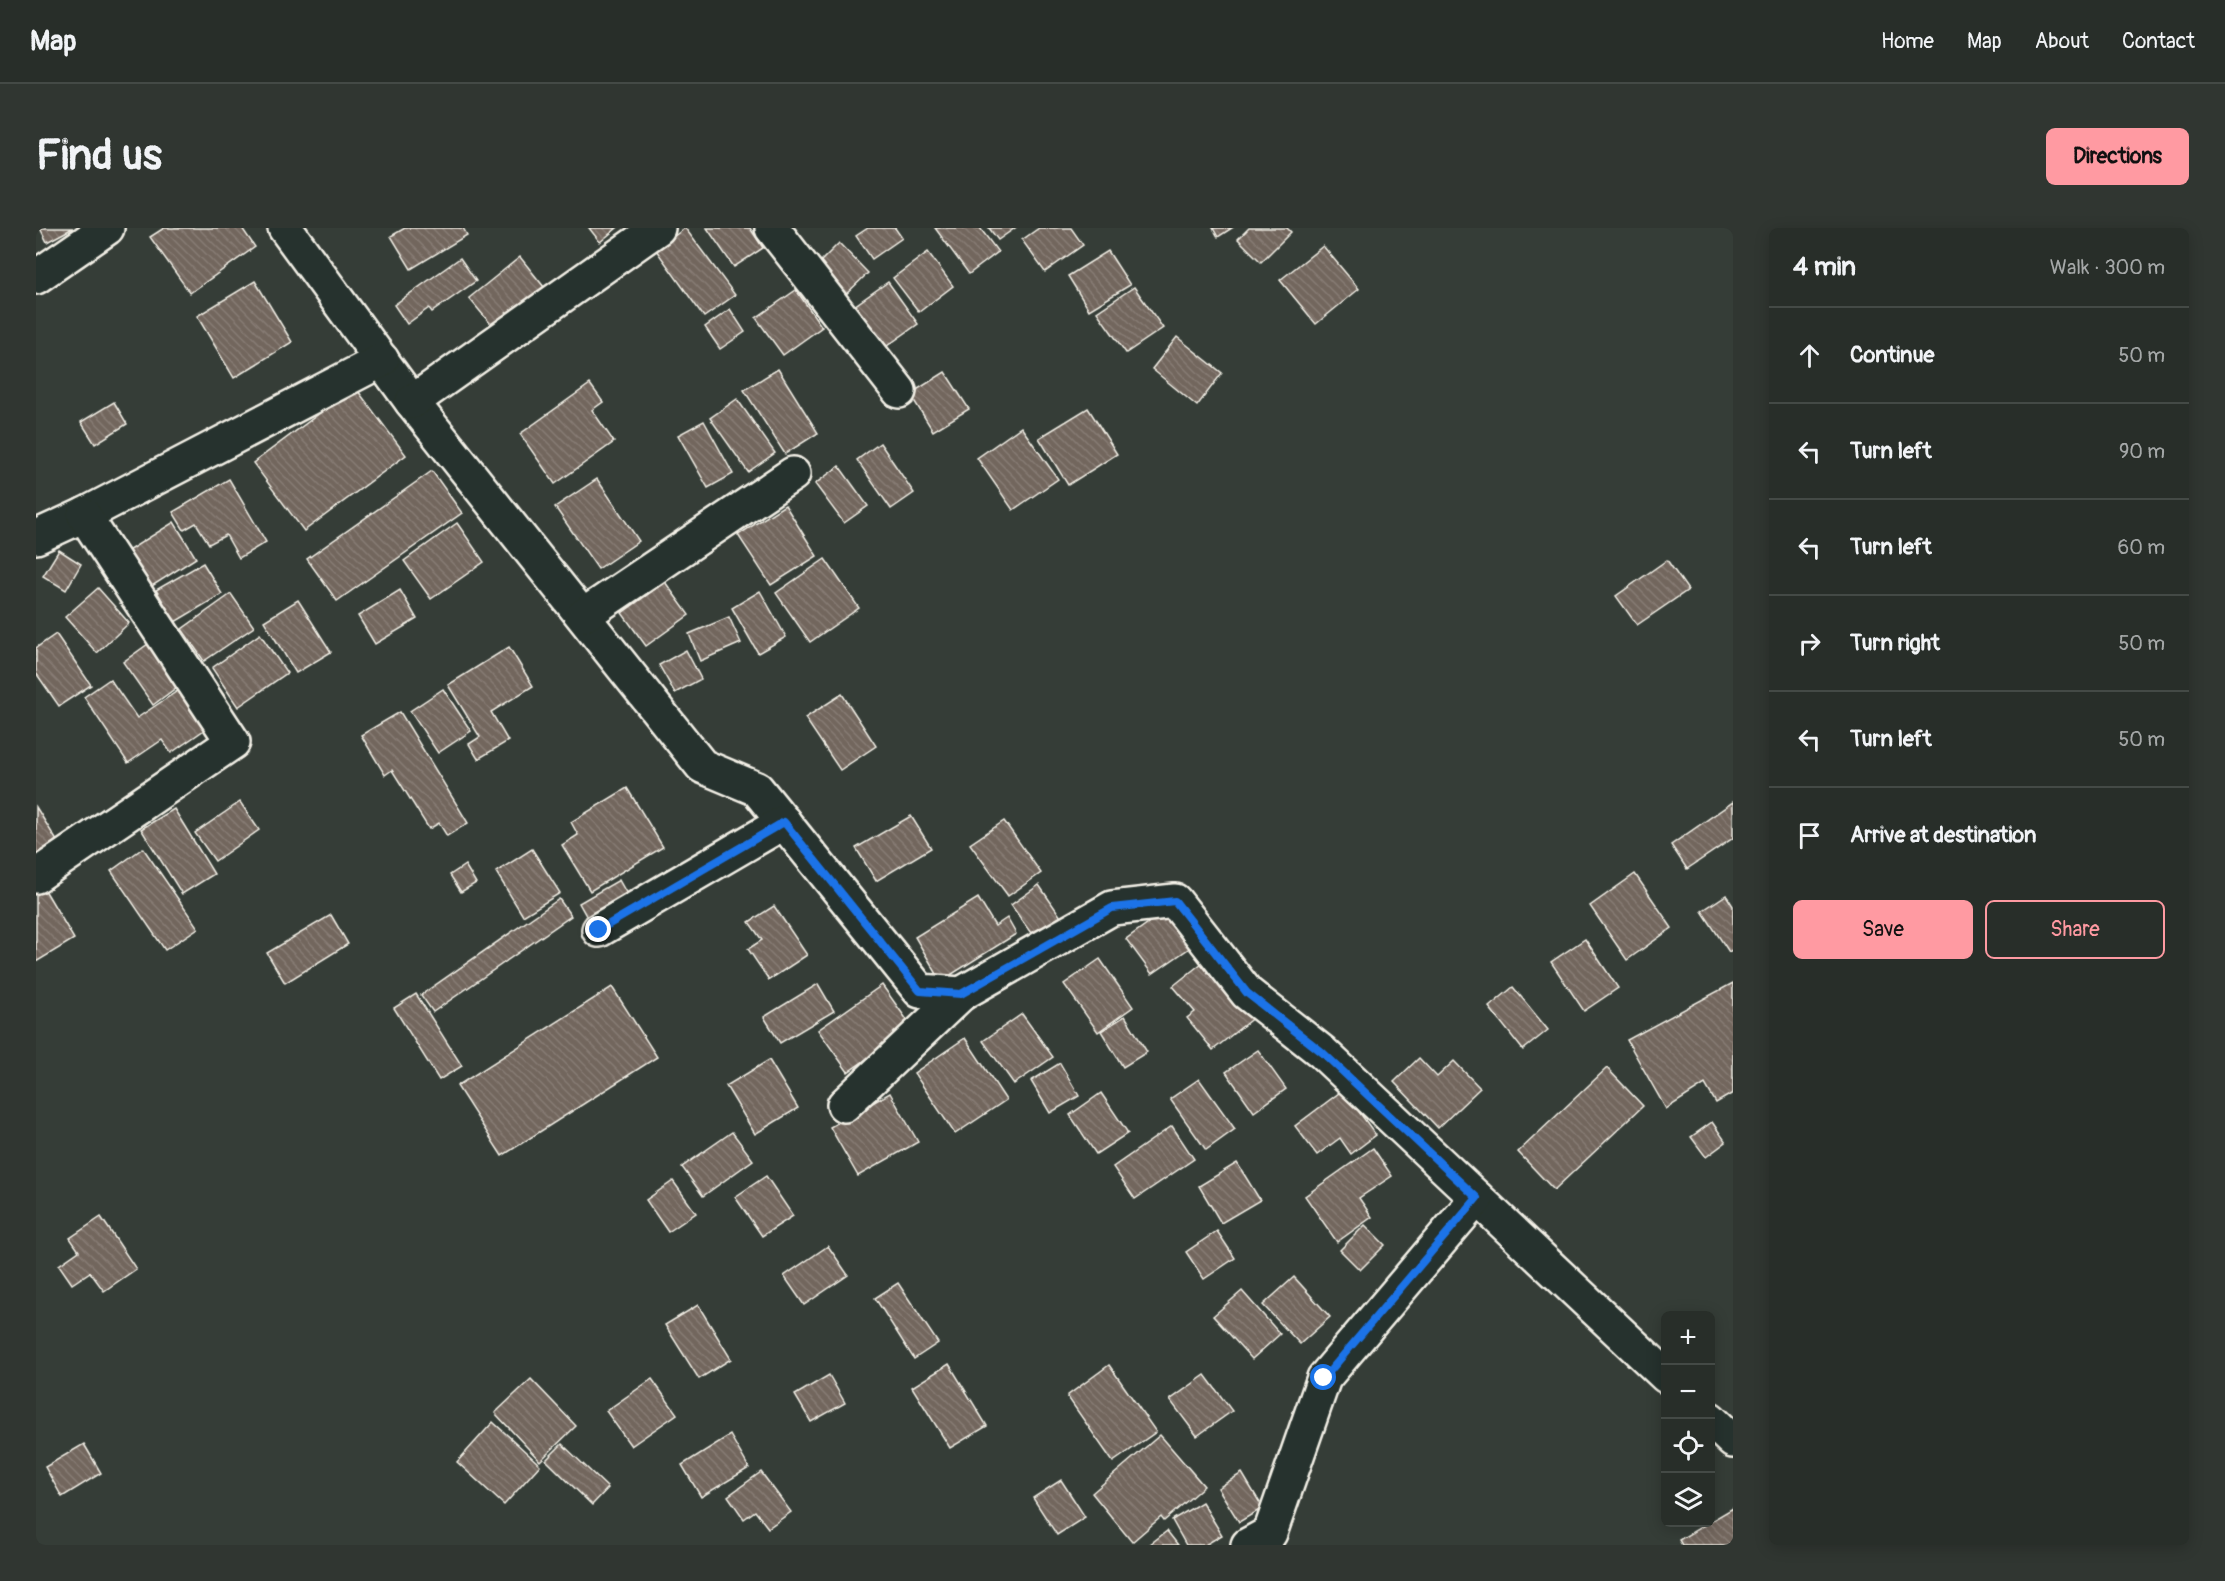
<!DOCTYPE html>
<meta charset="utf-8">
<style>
:root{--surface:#282e29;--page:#303631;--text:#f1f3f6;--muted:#a5a8a8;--line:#444a46;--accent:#ff9aa2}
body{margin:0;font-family:Pangolin,sans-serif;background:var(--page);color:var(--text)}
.controls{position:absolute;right:18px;bottom:18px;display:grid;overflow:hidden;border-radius:9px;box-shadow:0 3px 15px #0003}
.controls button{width:54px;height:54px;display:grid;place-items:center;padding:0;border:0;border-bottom:2px solid var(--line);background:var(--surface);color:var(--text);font:30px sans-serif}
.stop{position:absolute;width:18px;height:18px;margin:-14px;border:4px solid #1a73e8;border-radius:50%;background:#fff}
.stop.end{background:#1a73e8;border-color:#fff;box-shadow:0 2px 6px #0008}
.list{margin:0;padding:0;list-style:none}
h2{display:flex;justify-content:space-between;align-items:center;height:78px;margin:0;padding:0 24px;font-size:26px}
h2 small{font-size:20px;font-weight:400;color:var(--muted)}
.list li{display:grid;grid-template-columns:39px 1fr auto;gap:18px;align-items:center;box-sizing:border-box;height:96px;padding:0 24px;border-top:2px solid var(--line)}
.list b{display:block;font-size:22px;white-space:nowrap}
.list em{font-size:20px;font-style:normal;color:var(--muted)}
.actions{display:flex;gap:12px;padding:18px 24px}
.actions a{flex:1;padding:14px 0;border:2px solid var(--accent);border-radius:9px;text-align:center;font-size:21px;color:var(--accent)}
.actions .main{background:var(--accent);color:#111}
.icon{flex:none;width:33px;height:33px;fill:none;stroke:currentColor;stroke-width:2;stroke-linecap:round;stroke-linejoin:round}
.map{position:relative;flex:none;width:1697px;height:1317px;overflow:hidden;border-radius:9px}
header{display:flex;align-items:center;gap:36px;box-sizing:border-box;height:84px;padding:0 30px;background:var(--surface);border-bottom:2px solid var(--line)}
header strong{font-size:28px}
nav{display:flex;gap:33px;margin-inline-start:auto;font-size:21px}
.intro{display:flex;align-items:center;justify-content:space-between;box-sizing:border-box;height:144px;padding:0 36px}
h1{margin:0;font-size:42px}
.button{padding:15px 27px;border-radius:9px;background:var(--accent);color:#111;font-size:21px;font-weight:700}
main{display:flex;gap:36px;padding:0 36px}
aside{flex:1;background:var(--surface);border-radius:9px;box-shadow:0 3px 15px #0003}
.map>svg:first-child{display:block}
.building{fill:url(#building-back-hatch);stroke:#f4f1e8;stroke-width:1.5}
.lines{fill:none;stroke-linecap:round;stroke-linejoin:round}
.minor-casing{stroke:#f4f1e8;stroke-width:38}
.minor{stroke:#26332d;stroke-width:33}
.route{stroke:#1a73e8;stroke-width:8}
</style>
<header>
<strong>Map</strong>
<nav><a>Home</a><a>Map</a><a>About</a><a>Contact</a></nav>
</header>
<div class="intro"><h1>Find us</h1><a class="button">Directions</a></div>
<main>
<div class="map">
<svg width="1697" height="1317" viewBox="0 0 1697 1317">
<defs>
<pattern id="building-back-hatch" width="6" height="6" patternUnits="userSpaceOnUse" patternTransform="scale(1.5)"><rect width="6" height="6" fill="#72665d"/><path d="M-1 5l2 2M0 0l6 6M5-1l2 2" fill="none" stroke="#877c74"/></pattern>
</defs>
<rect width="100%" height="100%" fill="#353d37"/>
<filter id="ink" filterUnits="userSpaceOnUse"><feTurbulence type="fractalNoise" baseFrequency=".0167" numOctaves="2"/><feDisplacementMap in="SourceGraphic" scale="12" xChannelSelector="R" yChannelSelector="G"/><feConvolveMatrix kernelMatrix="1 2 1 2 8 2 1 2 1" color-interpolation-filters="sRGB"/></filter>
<g filter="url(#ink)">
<!-- building -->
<g class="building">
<path d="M4 0H37L11 14Z"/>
<path d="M128 0H206L219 19 154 65 114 9Z"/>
<path d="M369 0H427L431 7 375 41 355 8Z"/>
<path d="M553 0H581L564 14Z"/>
<path d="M649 0 699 67 668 89 620 22Z"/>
<path d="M671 0H714L727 20 698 39Z"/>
<path d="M832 0H859L866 10 836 31 820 8Z"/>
<path d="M899 0H944L962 24 933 46Z"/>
<path d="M953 0H979L962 12Z"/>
<path d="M1003 0H1035L1047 17 1009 44 986 12Z"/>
<path d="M1177 0H1196L1182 9Z"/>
<path d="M1213 0H1251L1255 4 1225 34 1202 11Z"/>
<path d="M803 15 832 45 802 74 774 44Z"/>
<path d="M1287 18 1323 61 1280 96 1244 52Z"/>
<path d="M1072 23 1094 57 1053 82 1032 48Z"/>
<path d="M892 24 917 58 883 84 857 50Z"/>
<path d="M484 29 508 59 458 100 433 70Z"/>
<path d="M424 30 440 53 396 84 393 80 371 96 358 77Z"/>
<path d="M219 53 256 114 198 150 161 88Z"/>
<path d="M852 54 882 96 841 125 811 83Z"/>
<path d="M1098 59 1127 100 1090 125 1061 84Z"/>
<path d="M760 62 786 99 747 127 720 90Z"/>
<path d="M694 81 709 104 684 121 669 99Z"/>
<path d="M1141 109 1186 145 1161 178 1116 141Z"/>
<path d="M742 141 782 205 749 226 708 162Z"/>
<path d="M909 144 933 181 897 203 874 166Z"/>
<path d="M554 156 567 174 556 182 578 214 519 256 484 206Z"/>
<path d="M319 159 370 227 268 303 217 235Z"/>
<path d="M701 171 739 225 712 244 674 190Z"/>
<path d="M78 174 91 196 59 216 45 194Z"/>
<path d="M1052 180 1081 226 1032 257 1003 210Z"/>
<path d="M668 193 697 246 672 260 642 207Z"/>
<path d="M985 199 1022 251 977 282 941 230Z"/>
<path d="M844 215 878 265 855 281 821 232Z"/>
<path d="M803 238 832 278 808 295 779 256Z"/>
<path d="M396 243 426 285 301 373 271 331Z"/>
<path d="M193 251 230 314 203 330 190 307 173 316 160 295 148 302 137 284Z"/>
<path d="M561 251 603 313 562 341 519 279Z"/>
<path d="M749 277 781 328 735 357 702 307Z"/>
<path d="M138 294 160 330 105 365 82 329Z"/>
<path d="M421 295 448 334 395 371 368 333Z"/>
<path d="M23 322 45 336 30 362 7 348Z"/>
<path d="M789 331 823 380 774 414 740 365Z"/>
<path d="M1631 332 1652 362 1601 397 1580 368Z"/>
<path d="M167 335 186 366 139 394 120 362Z"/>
<path d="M629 354 653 387 610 418 586 385Z"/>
<path d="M62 360 93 395 61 425 29 389Z"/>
<path d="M364 362 381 391 339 416 322 388Z"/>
<path d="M724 363 750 409 722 425 696 380Z"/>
<path d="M195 366 218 399 168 433 146 401Z"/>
<path d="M262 372 295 424 260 445 228 393Z"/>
<path d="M693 389 705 415 664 433 653 406Z"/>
<path d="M20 406 55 457 23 478 0 445V420Z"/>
<path d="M224 406 251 445 202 479 176 440Z"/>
<path d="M119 411 149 453 117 477 87 434Z"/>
<path d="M473 419 497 458 455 484 472 513 442 531 433 516 444 509 412 457Z"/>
<path d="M650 422 665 451 639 465 623 437Z"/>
<path d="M74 451 101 490 152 456 178 495 135 525 126 512 92 535 48 469Z"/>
<path d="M407 461 435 503 402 525 374 483Z"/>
<path d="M806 466 840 518 804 542 769 490Z"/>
<path d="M364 484 432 595 411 608 403 595 393 601 356 542 349 547 325 507Z"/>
<path d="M591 560 627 619 554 663 526 617 542 607 535 594Z"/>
<path d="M204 574 223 602 179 633 159 605Z"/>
<path d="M1697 574V610L1651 641 1635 617Z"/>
<path d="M0 579 21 613 0 626Z"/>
<path d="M138 581 178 646 146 666 105 601Z"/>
<path d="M875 588 895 620 840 653 820 620Z"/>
<path d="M968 593 1005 645 972 668 934 616Z"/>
<path d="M107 620 162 700 129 722 75 643Z"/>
<path d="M496 621 524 665 487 688 460 644Z"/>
<path d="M429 637 440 655 425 664 414 647Z"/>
<path d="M1599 646 1636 700 1591 732 1554 678Z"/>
<path d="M583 652 593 670 553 693 543 675Z"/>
<path d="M1003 657 1029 695 1002 715 975 677Z"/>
<path d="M9 662 38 711 0 734V667Z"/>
<path d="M1690 667 1697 678V721L1693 724 1666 683Z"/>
<path d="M942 670 959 698 971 690 980 706 905 753 879 709Z"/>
<path d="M523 671 535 688 397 784 385 767Z"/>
<path d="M738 678 771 727 733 752 712 721 726 712 713 694Z"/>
<path d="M1129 683 1155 719 1116 746 1090 711Z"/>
<path d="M295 687 312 716 249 755 231 725Z"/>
<path d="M1549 711 1582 760 1548 783 1515 734Z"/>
<path d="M1064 731 1097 779 1062 804 1028 756Z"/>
<path d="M1171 731 1218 789 1177 822 1151 790 1159 784 1137 758Z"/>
<path d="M1697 755V865L1680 875 1669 856 1630 881 1591 812Z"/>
<path d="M782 756 798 783 744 815 728 789Z"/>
<path d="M846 757 876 799 812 844 782 802Z"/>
<path d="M576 759 621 829 466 928 421 858Z"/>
<path d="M1477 759 1512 802 1487 822 1453 779Z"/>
<path d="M380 766 426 838 403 852 358 780Z"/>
<path d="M986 786 1017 829 978 856 947 813Z"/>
<path d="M1089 788 1111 824 1087 839 1065 803Z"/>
<path d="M929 810 970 872 919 906 878 845Z"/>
<path d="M1222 822 1250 861 1218 884 1190 844Z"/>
<path d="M1383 830 1401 849 1418 833 1444 860 1402 900 1358 854Z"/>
<path d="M733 832 762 880 719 906 690 858Z"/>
<path d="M1024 835 1043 868 1014 885 995 853Z"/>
<path d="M1571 840 1607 878 1518 962 1482 924Z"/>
<path d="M1163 851 1199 901 1170 922 1134 871Z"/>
<path d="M1307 862 1340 907 1315 926 1304 910 1281 927 1259 898Z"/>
<path d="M854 865 882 914 822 948 794 899Z"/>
<path d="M1065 865 1092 905 1060 926 1034 887Z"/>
<path d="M1676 894 1690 914 1670 929 1655 909Z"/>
<path d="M1136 898 1158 931 1099 971 1077 939Z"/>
<path d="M696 904 717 932 667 968 646 939Z"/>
<path d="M1337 920 1356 948 1323 970 1336 989 1301 1014 1269 968Z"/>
<path d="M1201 935 1224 972 1185 995 1163 958Z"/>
<path d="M730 948 757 988 726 1008 699 969Z"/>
<path d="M637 953 660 985 632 1004 610 972Z"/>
<path d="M65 989 100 1041 68 1063 54 1044 36 1056 23 1037 43 1023 34 1010Z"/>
<path d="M1329 997 1349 1017 1324 1042 1304 1022Z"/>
<path d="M1181 1003 1199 1030 1168 1051 1150 1024Z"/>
<path d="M792 1018 812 1047 768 1077 748 1048Z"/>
<path d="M1258 1049 1294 1089 1264 1116 1227 1077Z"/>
<path d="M862 1055 902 1115 878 1131 839 1070Z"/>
<path d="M1206 1063 1244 1106 1216 1131 1177 1088Z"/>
<path d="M662 1077 695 1131 663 1151 629 1097Z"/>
<path d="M913 1136 951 1198 914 1220 876 1159Z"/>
<path d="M1073 1137 1120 1204 1077 1234 1031 1168Z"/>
<path d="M793 1147 809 1175 775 1194 759 1167Z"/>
<path d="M1169 1147 1196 1183 1161 1208 1134 1172Z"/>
<path d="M495 1151 540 1198 504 1233 459 1185Z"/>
<path d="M616 1151 641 1186 595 1218 570 1183Z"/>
<path d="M457 1194 504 1237 468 1277 421 1234Z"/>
<path d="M694 1207 713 1240 665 1269 646 1237Z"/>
<path d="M1124 1207 1168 1258 1128 1293 1125 1289 1096 1314 1056 1265Z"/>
<path d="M48 1216 65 1245 26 1269 9 1239Z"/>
<path d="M526 1216 572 1260 556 1277 510 1232Z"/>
<path d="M725 1244 755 1284 732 1300 719 1283 708 1291 692 1268Z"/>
<path d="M1206 1245 1227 1280 1203 1294 1182 1260Z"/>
<path d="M1025 1252 1049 1289 1021 1307 997 1270Z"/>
<path d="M1166 1274 1186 1307 1169 1317H1150L1136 1292Z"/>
<path d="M1697 1280V1317H1646L1643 1312Z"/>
<path d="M1131 1303 1142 1317H1113Z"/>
</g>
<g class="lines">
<!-- minor casing -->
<g class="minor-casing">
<g id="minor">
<path d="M249 0 376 174 666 538 721 561 884 763 925 766 1076 680 1139 673 1211 765 1286 824 1630 1148"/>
<path d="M736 0 863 163"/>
<path d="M0 49 71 0"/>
<path d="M376 174 622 0"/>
<path d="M0 309 48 287 346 132"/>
<path d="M548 387 757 246"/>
<path d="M0 648 197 514 48 287"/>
<path d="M563 702 748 594"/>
<path d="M808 877 925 766"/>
<path d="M1674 1191 1697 1213"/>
<path d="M1212 1317 1234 1305 1288 1150 1441 970"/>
</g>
</g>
<!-- minor -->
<use href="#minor" class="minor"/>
</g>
</g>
<g class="lines" filter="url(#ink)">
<!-- route -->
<path class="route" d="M563 702 748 594 884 763 925 766 1076 680 1139 673 1211 765 1286 824 1441 970 1288 1150"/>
</g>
</svg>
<div class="controls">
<button>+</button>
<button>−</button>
<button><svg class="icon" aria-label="locate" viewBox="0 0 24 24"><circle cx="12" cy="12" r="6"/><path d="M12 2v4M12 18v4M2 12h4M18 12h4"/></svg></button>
<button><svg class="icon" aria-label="layers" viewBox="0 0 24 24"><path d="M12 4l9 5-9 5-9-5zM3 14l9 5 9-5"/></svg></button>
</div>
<div class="stop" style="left:1288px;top:1150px"></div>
<div class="stop end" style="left:563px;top:702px"></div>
</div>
<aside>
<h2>4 min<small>Walk · 300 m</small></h2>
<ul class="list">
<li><svg class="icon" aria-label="ahead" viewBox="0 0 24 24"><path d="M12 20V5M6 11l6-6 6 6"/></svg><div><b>Continue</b></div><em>50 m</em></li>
<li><svg class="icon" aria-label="left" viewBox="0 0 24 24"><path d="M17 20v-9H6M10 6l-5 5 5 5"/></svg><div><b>Turn left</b></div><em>90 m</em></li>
<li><svg class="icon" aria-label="left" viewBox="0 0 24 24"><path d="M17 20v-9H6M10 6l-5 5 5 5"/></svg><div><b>Turn left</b></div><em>60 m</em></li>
<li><svg class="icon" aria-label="right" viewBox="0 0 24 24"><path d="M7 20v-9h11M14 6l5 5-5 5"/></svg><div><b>Turn right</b></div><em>50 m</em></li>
<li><svg class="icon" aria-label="left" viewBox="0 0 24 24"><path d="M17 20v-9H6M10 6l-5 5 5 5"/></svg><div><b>Turn left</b></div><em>50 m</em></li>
<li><svg class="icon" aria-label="arrive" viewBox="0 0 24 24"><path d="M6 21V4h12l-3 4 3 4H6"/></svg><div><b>Arrive at destination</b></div></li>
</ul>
<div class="actions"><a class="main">Save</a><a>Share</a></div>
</aside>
</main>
